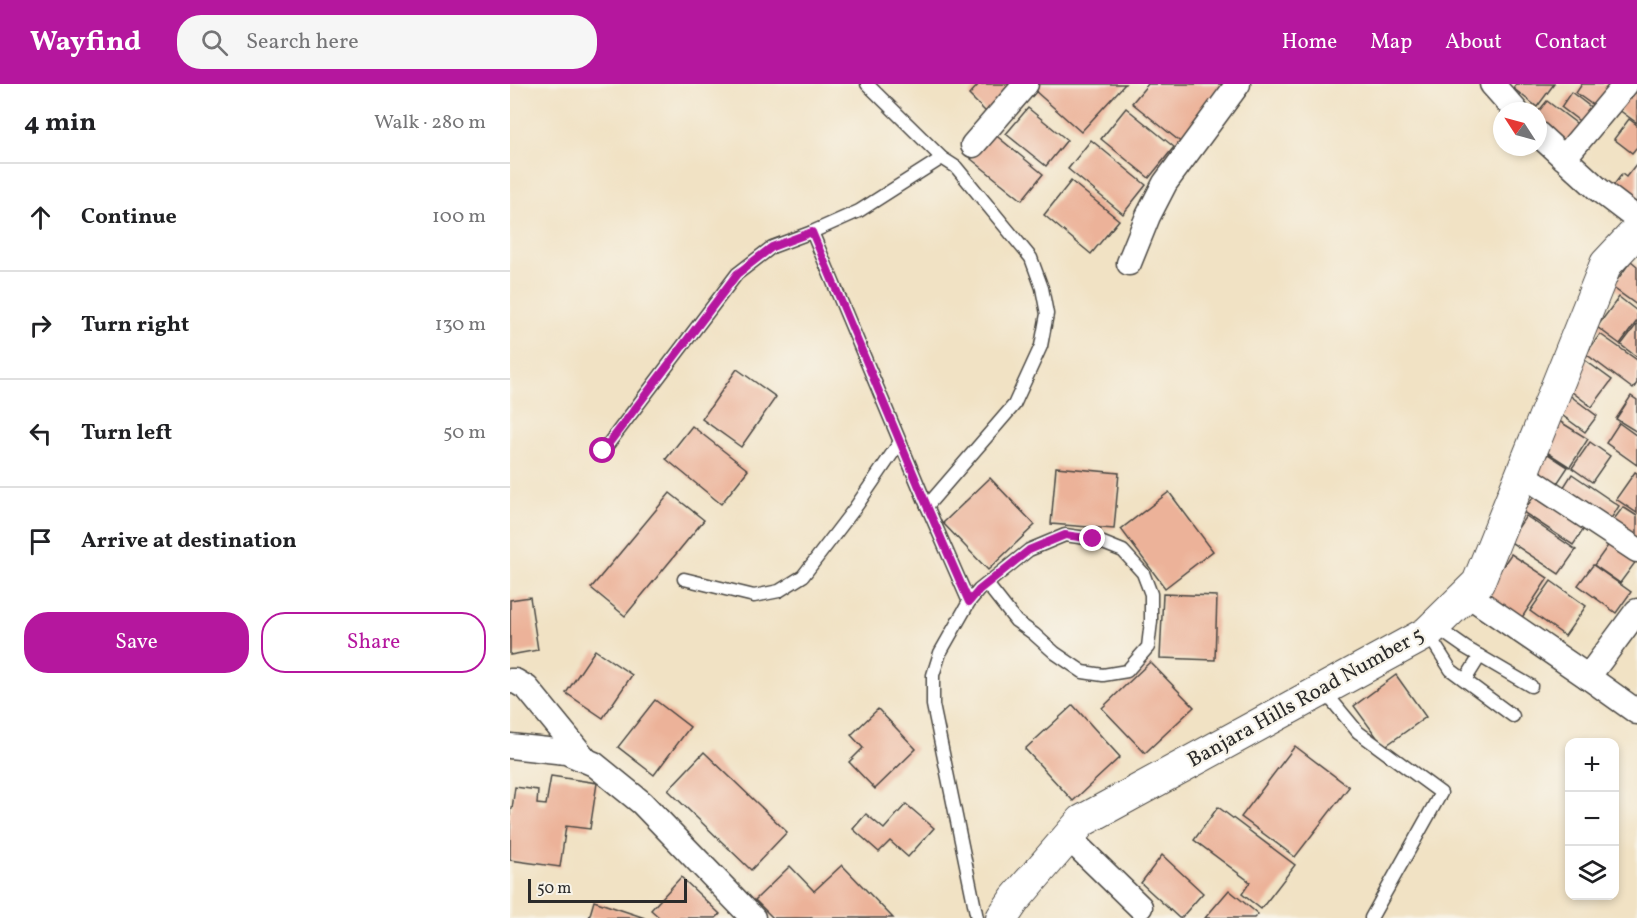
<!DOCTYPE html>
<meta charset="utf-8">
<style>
:root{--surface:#fff;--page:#f6f6f6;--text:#202124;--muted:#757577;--line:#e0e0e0;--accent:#b5179e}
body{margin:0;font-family:Vollkorn,serif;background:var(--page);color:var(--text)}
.controls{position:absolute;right:18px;bottom:18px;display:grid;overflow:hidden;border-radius:12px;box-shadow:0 3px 9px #0003}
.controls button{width:54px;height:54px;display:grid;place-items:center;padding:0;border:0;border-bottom:2px solid var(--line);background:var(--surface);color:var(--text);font:30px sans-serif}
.compass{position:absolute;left:983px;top:18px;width:54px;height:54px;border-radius:50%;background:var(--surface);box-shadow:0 3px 9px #0003;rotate:306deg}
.scale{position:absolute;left:18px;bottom:15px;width:159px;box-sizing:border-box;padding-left:6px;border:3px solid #2b2b2b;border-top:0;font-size:16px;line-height:21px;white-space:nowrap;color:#2b2b2b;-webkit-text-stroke:4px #f7f3e8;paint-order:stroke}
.stop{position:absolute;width:18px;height:18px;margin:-14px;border:4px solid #b5179e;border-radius:50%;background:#fff}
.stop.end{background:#b5179e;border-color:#fff;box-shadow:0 2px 6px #0008}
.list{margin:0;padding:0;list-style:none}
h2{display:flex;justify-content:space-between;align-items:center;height:78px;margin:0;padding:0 24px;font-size:26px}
h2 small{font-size:20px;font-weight:400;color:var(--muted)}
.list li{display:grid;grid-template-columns:39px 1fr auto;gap:18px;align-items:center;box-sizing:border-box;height:108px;padding:0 24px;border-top:2px solid var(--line)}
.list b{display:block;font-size:22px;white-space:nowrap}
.list em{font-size:20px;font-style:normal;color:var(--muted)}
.actions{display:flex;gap:12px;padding:18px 24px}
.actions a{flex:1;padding:14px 0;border:2px solid var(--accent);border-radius:24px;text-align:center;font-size:21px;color:var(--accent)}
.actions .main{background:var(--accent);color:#fff}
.icon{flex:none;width:33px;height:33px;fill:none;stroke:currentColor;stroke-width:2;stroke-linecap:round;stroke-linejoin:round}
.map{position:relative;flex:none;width:1127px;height:834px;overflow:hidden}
header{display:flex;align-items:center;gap:36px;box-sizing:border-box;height:84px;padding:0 30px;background:var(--accent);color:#fff}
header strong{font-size:28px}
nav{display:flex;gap:33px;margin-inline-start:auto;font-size:21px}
.search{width:420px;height:54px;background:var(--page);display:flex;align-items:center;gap:15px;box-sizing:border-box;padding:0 21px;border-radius:24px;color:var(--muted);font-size:22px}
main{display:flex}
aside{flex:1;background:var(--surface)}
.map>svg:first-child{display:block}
.building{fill:#ecb299}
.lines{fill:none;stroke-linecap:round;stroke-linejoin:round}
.service-casing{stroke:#494642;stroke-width:15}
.minor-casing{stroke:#494642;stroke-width:27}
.tertiary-casing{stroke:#494642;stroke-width:34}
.service{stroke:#fff;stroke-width:12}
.minor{stroke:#fff;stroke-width:24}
.tertiary{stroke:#fff;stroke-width:32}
.route{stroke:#b5179e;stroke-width:8}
.labels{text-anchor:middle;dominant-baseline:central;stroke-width:4.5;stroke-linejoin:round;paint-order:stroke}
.street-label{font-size:21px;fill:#2b2b2b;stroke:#f7f3e8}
</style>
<header>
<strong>Wayfind</strong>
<div class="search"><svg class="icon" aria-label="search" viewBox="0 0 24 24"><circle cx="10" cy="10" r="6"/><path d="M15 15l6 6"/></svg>Search here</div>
<nav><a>Home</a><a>Map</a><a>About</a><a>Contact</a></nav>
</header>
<main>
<aside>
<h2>4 min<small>Walk · 280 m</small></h2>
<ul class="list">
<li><svg class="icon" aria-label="ahead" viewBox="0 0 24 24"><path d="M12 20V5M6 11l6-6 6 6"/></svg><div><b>Continue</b></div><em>100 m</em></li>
<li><svg class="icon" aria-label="right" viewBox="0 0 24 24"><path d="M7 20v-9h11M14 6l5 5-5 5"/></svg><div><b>Turn right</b></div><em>130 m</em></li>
<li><svg class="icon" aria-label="left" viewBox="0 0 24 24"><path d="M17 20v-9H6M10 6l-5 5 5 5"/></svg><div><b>Turn left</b></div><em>50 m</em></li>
<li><svg class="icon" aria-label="arrive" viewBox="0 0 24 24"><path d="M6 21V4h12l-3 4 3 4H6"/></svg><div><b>Arrive at destination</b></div></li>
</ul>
<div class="actions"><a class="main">Save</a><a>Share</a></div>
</aside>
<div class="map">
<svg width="1127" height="834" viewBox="0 0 1127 834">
<rect width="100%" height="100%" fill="#f7f3e8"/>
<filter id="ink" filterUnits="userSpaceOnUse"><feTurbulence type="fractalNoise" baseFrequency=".0167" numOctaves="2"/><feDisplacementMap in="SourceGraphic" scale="12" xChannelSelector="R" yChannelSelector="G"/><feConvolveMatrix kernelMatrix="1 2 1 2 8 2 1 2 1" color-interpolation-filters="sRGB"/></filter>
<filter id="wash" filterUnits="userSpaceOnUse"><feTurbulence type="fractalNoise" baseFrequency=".008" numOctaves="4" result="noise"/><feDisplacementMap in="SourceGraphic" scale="24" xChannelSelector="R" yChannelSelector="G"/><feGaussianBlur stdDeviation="1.35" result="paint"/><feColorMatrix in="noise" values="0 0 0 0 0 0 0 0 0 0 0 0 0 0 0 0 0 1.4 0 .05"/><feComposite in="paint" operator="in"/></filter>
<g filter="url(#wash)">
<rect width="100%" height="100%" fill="#f1e2c4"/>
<g id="blocks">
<!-- building -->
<g class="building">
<path d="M469 0H507L478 30 459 11Z"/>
<path d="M529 0H615L571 48 524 6Z"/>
<path d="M638 0H722L673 60 622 19Z"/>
<path d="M1006 0H1044L1027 23 1003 4Z"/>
<path d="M1072 0H1106L1091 27 1066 9Z"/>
<path d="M1127 2V39L1105 23Z"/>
<path d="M1061 8 1087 28 1076 42 1051 23Z"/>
<path d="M1037 17 1074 45 1058 66 1028 43V28Z"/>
<path d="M518 24 557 56 536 82 496 50Z"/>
<path d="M616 24 664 63 639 94 591 55Z"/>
<path d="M1119 35 1127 41V63L1122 69 1104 55Z"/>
<path d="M483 49 533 90 512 116 461 75Z"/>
<path d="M581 56 636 101 613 130 558 85Z"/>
<path d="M1127 79V124L1100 106 1112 90 1116 93Z"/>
<path d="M561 97 609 136 581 170 534 131Z"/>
<path d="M1121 177 1127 182V221L1102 203Z"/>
<path d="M1109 213 1127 227V237L1110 260 1087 243Z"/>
<path d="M1127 240V273L1111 261Z"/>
<path d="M1090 250 1127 276V299L1123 305 1076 270Z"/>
<path d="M1072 274 1102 296 1082 323 1053 301Z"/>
<path d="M227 285 266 313 231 363 192 335Z"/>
<path d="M1058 310 1087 332 1075 348 1045 326Z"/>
<path d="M1121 312 1127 316V348L1106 335Z"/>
<path d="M1049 337 1078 355 1060 383 1032 365Z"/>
<path d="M1109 339 1127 352V381L1096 359Z"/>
<path d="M182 342 238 386 211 420 156 375Z"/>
<path d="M1080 358 1100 372 1082 398 1062 384Z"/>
<path d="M1038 370 1058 383 1042 407 1022 393Z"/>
<path d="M546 383 609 389 604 445 541 440Z"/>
<path d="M1125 388 1127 389V429L1106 415Z"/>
<path d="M1062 390 1109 422 1097 441 1050 409Z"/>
<path d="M480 394 525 441 478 486 433 439Z"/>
<path d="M1029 405 1078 439 1063 461 1013 428Z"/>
<path d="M659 408 703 467 655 504 611 445Z"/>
<path d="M160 409 194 436 115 532 81 504Z"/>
<path d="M1113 423 1127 432V461L1099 442Z"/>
<path d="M1016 432 1066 466 1049 490 999 457Z"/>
<path d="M1102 456 1127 476 1110 499 1084 481Z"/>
<path d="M1001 470 1038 494 1011 535 974 510Z"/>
<path d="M1083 481 1121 508 1106 529 1068 501Z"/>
<path d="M1041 497 1076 522 1055 552 1020 527Z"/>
<path d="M653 510 707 512 705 576 650 574Z"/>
<path d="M20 513 28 566 0 571V516Z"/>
<path d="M85 566 122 591 93 634 56 609Z"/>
<path d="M640 578 684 623 635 669 592 624Z"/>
<path d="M886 591 916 633 874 663 844 622Z"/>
<path d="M145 616 180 643 144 691 108 663Z"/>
<path d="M563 621 610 673 563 717 515 665Z"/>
<path d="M368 625 406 665 365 705 339 678 353 664 341 651Z"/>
<path d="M785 662 839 703 785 773 731 733Z"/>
<path d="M194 668 277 748 241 786 158 706Z"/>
<path d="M41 692 87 699 80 745 56 742 50 783 0 776V725H2L5 703 28 706 27 720 36 721Z"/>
<path d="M396 720 424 744 398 773 380 757 369 768 343 745 356 730 374 745Z"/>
<path d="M708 723 785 781 751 825 732 810 740 798 684 756Z"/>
<path d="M652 771 693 809 671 834H669L631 799Z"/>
<path d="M332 781 383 834H303L302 833 300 834H263L245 816 280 782 304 807Z"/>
<path d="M171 793 210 830 206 834H150L141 826Z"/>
<path d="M719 806 748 830 744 834H695Z"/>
<path d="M84 817 135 834H79Z"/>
</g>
</g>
</g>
<g filter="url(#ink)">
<use href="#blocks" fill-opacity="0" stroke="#494642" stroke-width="1.5"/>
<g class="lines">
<!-- service casing -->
<g class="service-casing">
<g id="service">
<path d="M357 0 432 74 446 83 521 174 532 204 537 230 531 262 504 321 417 422"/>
<path d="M302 148 417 422 459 518 430 569 423 591V621L467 834"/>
<path d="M93 367 227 190 262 163 302 148 349 127 432 74"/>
<path d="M174 495 244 512 269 507 293 492 345 424 390 358"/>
<path d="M459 518 469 506 519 466 555 451 583 455 613 467 633 489 641 510V537L638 563 617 587 593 591 573 588 545 569 524 550 506 537 477 500"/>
<path d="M926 543 956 564 1021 602"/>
<path d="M918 550 941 586 1003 632"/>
<path d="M955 596 970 572"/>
<path d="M814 607 848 648 931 709 861 834"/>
</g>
</g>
<!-- minor casing -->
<g class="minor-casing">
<g id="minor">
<path d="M982 0 1006 27"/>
<path d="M1028 50 1089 106 1127 135"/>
<path d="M463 61 516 0"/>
<path d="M1054 74 1116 0"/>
<path d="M619 179 638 132 655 99 728 0"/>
<path d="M1012 390 1127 466"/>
<path d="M957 510 1078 593 1127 527"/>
<path d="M1078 593 1127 628"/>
<path d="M0 597H5L17 604 76 676"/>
<path d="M0 662 56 668 84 680 132 719 243 834"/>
<path d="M558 753 630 823"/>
</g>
</g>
<!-- tertiary casing -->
<g class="tertiary-casing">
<path id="tertiary" d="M492 834 505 815 572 737 917 549 968 499 1096 180 1127 147"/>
</g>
<!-- service -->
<use href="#service" class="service"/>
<!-- minor -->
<use href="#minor" class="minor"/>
<!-- tertiary -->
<use href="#tertiary" class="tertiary"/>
</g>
</g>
<g class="lines" filter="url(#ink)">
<!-- route -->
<path class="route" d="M93 367 227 190 262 163 302 148 417 422 459 518 469 506 519 466 555 451 583 455"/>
</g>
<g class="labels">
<!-- street labels -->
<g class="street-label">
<text transform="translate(796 614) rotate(-29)">Banjara Hills Road Number 5</text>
</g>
</g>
</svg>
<div class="controls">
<button>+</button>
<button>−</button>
<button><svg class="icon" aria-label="layers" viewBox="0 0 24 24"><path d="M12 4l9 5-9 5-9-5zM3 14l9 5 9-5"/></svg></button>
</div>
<svg class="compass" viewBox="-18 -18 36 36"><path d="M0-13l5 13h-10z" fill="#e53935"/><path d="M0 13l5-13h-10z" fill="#757577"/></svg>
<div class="scale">50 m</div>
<div class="stop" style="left:93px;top:367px"></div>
<div class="stop end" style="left:583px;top:455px"></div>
</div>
</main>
